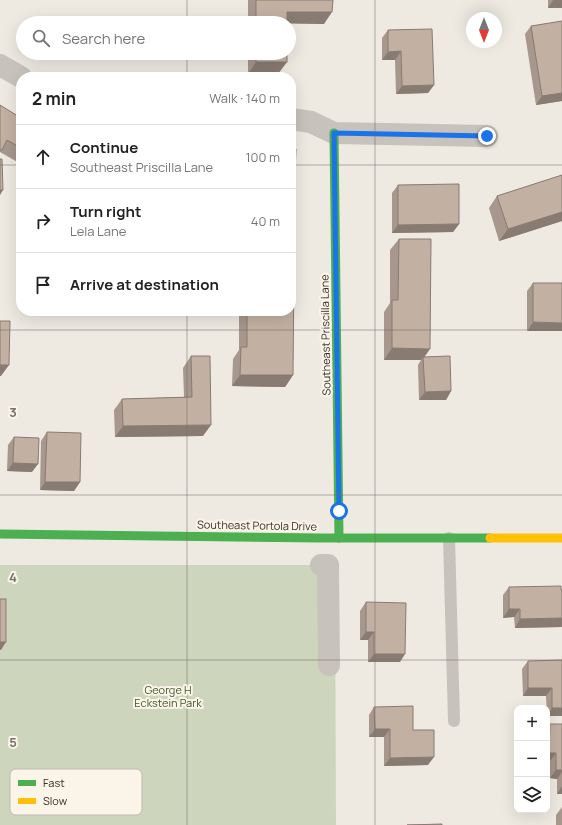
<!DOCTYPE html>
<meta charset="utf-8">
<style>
:root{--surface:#fff;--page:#f6f6f6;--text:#222;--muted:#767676;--line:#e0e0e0}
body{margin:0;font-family:Manrope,sans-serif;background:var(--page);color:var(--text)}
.controls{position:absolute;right:12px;bottom:12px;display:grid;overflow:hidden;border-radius:8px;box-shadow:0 4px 16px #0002}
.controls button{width:36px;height:36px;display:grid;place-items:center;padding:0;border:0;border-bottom:1px solid var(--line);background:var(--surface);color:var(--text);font:20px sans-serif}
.compass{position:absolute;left:466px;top:12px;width:36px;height:36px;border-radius:50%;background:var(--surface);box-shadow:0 4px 16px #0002;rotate:180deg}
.stop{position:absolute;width:12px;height:12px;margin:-9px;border:3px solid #1a73e8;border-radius:50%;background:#fff}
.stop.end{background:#1a73e8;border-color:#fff;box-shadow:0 1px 4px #0008}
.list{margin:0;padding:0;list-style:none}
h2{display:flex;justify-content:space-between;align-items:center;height:52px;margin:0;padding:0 16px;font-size:17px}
h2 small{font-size:13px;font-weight:400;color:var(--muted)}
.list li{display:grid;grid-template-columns:26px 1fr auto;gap:12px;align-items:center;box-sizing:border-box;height:64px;padding:0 16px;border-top:1px solid var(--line)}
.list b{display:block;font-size:15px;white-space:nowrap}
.list p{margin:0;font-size:13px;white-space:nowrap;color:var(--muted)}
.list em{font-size:13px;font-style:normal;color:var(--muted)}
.icon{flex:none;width:22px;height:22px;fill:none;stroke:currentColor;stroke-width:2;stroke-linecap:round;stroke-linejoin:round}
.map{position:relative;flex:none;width:562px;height:825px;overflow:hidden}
.search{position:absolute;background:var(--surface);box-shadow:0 4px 16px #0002;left:16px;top:16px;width:280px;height:44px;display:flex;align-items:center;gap:10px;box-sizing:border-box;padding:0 14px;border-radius:22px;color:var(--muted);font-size:15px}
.panel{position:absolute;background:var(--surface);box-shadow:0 4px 16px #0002;left:16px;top:72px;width:280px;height:244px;border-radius:16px}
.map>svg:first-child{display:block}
.green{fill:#cdd5bc}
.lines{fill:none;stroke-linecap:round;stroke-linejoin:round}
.lane{stroke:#c7c2bb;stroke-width:12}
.street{stroke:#c7c2bb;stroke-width:22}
.fast{stroke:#4caf50;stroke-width:9}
.slow{stroke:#ffc107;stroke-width:9}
.wall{fill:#a7978c}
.shaded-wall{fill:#887b72}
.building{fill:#c2b0a3;stroke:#887b72}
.route{stroke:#1a73e8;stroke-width:5}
.grid{fill:none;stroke:#78706a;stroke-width:1;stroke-opacity:0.55}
.labels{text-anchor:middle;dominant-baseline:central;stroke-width:4;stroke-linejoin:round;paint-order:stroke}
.street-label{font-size:11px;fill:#382f29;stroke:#faf4e9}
.park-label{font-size:11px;fill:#43572b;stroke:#faf4e9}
.key{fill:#faf4e9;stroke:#c0b9af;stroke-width:1}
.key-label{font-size:11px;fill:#382f29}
.grid-label{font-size:13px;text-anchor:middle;font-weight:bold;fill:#78706a;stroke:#faf4e9;stroke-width:4;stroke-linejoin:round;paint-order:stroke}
</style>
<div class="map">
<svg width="562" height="825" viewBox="0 0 562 825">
<rect width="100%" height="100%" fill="#eeeae2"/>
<!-- green -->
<path class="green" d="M0 565H335L336 825H0Z"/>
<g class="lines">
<!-- lane -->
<path class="lane" d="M449 538 454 721"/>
<!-- street -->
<g class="street">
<path d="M0 65 21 77"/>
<path d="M291 119 311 122 334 133 487 136"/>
<path d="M321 565H328L329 665"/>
</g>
<!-- fast -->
<g class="fast">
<path d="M334 133 339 538"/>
<path d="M0 534 321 538H490"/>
</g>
<!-- slow -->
<path class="slow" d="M490 538H562"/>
</g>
<!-- wall -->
<g class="wall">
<path d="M248 0H333L324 24 248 23Z"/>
<rect x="548" y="0" width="14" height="8"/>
<path d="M562 21V101L536 105 525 34 531 26Z"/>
<path d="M388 30 434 85 428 93 396 94 395 60H382V38Z"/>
<path d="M248 53H287L278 74H248Z"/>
<path d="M0 105 21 118V164L0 152Z"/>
<path d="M562 175V221L499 241 489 208 497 196Z"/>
<path d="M398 185 459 224 453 232 392 233V193Z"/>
<path d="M399 239 425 357 451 391 446 400H419L418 365 421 360H384V312L390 303V250Z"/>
<path d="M533 283H562L527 331V291Z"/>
<path d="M243 311H291L293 375 285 387 232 386 233 359 239 350V316Z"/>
<path d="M191 356 203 436 115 437 114 410 122 399 184 397 183 368Z"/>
<path d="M47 432 80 482 74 491 40 490 41 441Z"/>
<path d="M14 437 32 472 7 471 8 445Z"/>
<path d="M509 587 562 590V627L515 628 514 617 503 618V595Z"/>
<path d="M366 602 400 662H368V640H360V611Z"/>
<path d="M562 660V716H547L546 696H523L522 669 528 661Z"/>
<path d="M374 707 413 730 428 765 384 766V737H369V715Z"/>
<path d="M550 724H562V794H557V779L550 778V761H547V728Z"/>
<path d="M562 807V825H556V815Z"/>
</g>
<!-- shaded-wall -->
<g class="shaded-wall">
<path d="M553 0H562V8H548Z"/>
<path d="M287 12H332L324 24 279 23Z"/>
<path d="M401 51 395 60H382L388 52Z"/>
<path d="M256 62H287L278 74H248Z"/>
<path d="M434 85 428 93 396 94 402 86Z"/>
<path d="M562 93V101L536 105 542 96Z"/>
<path d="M0 190H3L0 195Z"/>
<path d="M562 212V221L499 241 508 229Z"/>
<path d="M459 224 453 232 392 233 398 225Z"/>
<path d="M533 322 562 323V331H527Z"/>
<path d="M392 348 430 349 423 359V357L421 360H384Z"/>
<path d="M0 365H9L1 376H0Z"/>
<path d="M240 375H293L285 387 232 386Z"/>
<path d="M451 391 446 400H419L425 392Z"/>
<path d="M211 425 203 436 115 437 123 426Z"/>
<path d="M13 463 38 464 32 472 7 471Z"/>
<path d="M45 482H80L74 491 40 490Z"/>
<path d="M509 609H520L514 617 503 618Z"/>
<path d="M562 618V627L515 628 520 619Z"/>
<path d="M366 632H374L368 640H360Z"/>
<path d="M0 642H6L1 650H0Z"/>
<path d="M374 654H405L400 662H368Z"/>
<path d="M528 688H552L546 696H523Z"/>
<path d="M552 708H562V716H547Z"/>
<path d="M375 729H390L384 737H369Z"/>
<path d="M549 753H556L550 761H547V756Z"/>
<path d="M434 757 428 765 384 766 390 758Z"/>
<path d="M556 770H562V772L557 779 550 778Z"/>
<path d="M562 786V794H557Z"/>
</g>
<!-- building -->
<g class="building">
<path d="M256 0H333L332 12H287V23H256Z"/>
<path d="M562 21V93L542 96 531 26Z"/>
<path d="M432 29 434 85 402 86 401 51 388 52V30Z"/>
<rect x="256" y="53" width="31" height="9"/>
<path d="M0 105 21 118V148L7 140 2 150H0Z"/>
<path d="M291 148 296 149 292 250H291Z"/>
<path d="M0 159H2L3 190H0Z"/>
<path d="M562 175V212L508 229 497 196Z"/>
<path d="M459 184V224L398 225V185Z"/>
<path d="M399 239H431L430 349 392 348V300H398Z"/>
<path d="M291 267H294L293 375H240L241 347H247V311H291Z"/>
<path d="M533 283H562V323L533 322Z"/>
<path d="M0 321H10L9 365H0Z"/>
<path d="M191 356H210L211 425 123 426 122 399 192 397Z"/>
<path d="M450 356 451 391 425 392 423 357Z"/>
<path d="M47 432 81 433 80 482H45Z"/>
<path d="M14 437 39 438 38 464 13 463Z"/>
<path d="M561 586V590H562V618L520 619V609H509V587Z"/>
<rect x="0" y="599" width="6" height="43"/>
<path d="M366 602 406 603 405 654H374V632H366Z"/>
<path d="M562 660V708H552V688H528V661Z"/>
<path d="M413 706V730H434V757L390 758V729H375L374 707Z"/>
<path d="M550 724H562V770H556V753H549Z"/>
<path d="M442 824V825H407Z"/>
</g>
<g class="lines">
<!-- route -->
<path class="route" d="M339 511 334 133 487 136"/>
</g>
<!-- grid -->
<path class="grid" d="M187 0V23M375 0V825M187 53V77M0 165H21M291 165H562M187 311V825M0 330H562M0 495H562M0 660H562"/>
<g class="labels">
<!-- street labels -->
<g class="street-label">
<text transform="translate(325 335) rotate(-91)">Southeast Priscilla Lane</text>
<text transform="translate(257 525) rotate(1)">Southeast Portola Drive</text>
</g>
<!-- park labels -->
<g class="park-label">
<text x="168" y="689">George H<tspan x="168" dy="13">Eckstein Park</tspan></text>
</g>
</g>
<!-- legend -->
<rect x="10" y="769" width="132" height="46" rx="6" class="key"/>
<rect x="18" y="780" width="18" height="6" fill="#4caf50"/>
<rect x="18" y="798" width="18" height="6" fill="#ffc107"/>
<g class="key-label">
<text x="43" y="787">Fast</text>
<text x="43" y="805">Slow</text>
</g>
<g class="grid-label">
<text x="13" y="417">3</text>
<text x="13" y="582">4</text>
<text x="13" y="747">5</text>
</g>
</svg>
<div class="controls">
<button>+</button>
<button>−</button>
<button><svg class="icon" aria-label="layers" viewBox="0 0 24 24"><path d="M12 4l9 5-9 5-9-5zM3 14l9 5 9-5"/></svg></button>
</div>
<svg class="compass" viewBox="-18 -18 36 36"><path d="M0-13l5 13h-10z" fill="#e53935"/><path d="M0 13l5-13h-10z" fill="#767676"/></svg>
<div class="stop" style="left:339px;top:511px"></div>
<div class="stop end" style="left:487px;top:136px"></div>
<div class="search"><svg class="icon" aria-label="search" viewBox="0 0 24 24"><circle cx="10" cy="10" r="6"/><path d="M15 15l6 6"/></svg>Search here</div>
<section class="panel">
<h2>2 min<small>Walk · 140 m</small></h2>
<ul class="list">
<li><svg class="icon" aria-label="ahead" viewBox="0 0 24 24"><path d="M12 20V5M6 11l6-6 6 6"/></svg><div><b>Continue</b><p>Southeast Priscilla Lane</p></div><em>100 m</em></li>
<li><svg class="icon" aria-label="right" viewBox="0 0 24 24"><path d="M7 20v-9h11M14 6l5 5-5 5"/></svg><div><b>Turn right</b><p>Lela Lane</p></div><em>40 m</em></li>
<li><svg class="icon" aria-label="arrive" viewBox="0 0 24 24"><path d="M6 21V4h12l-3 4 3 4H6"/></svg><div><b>Arrive at destination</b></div></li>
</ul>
</section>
</div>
